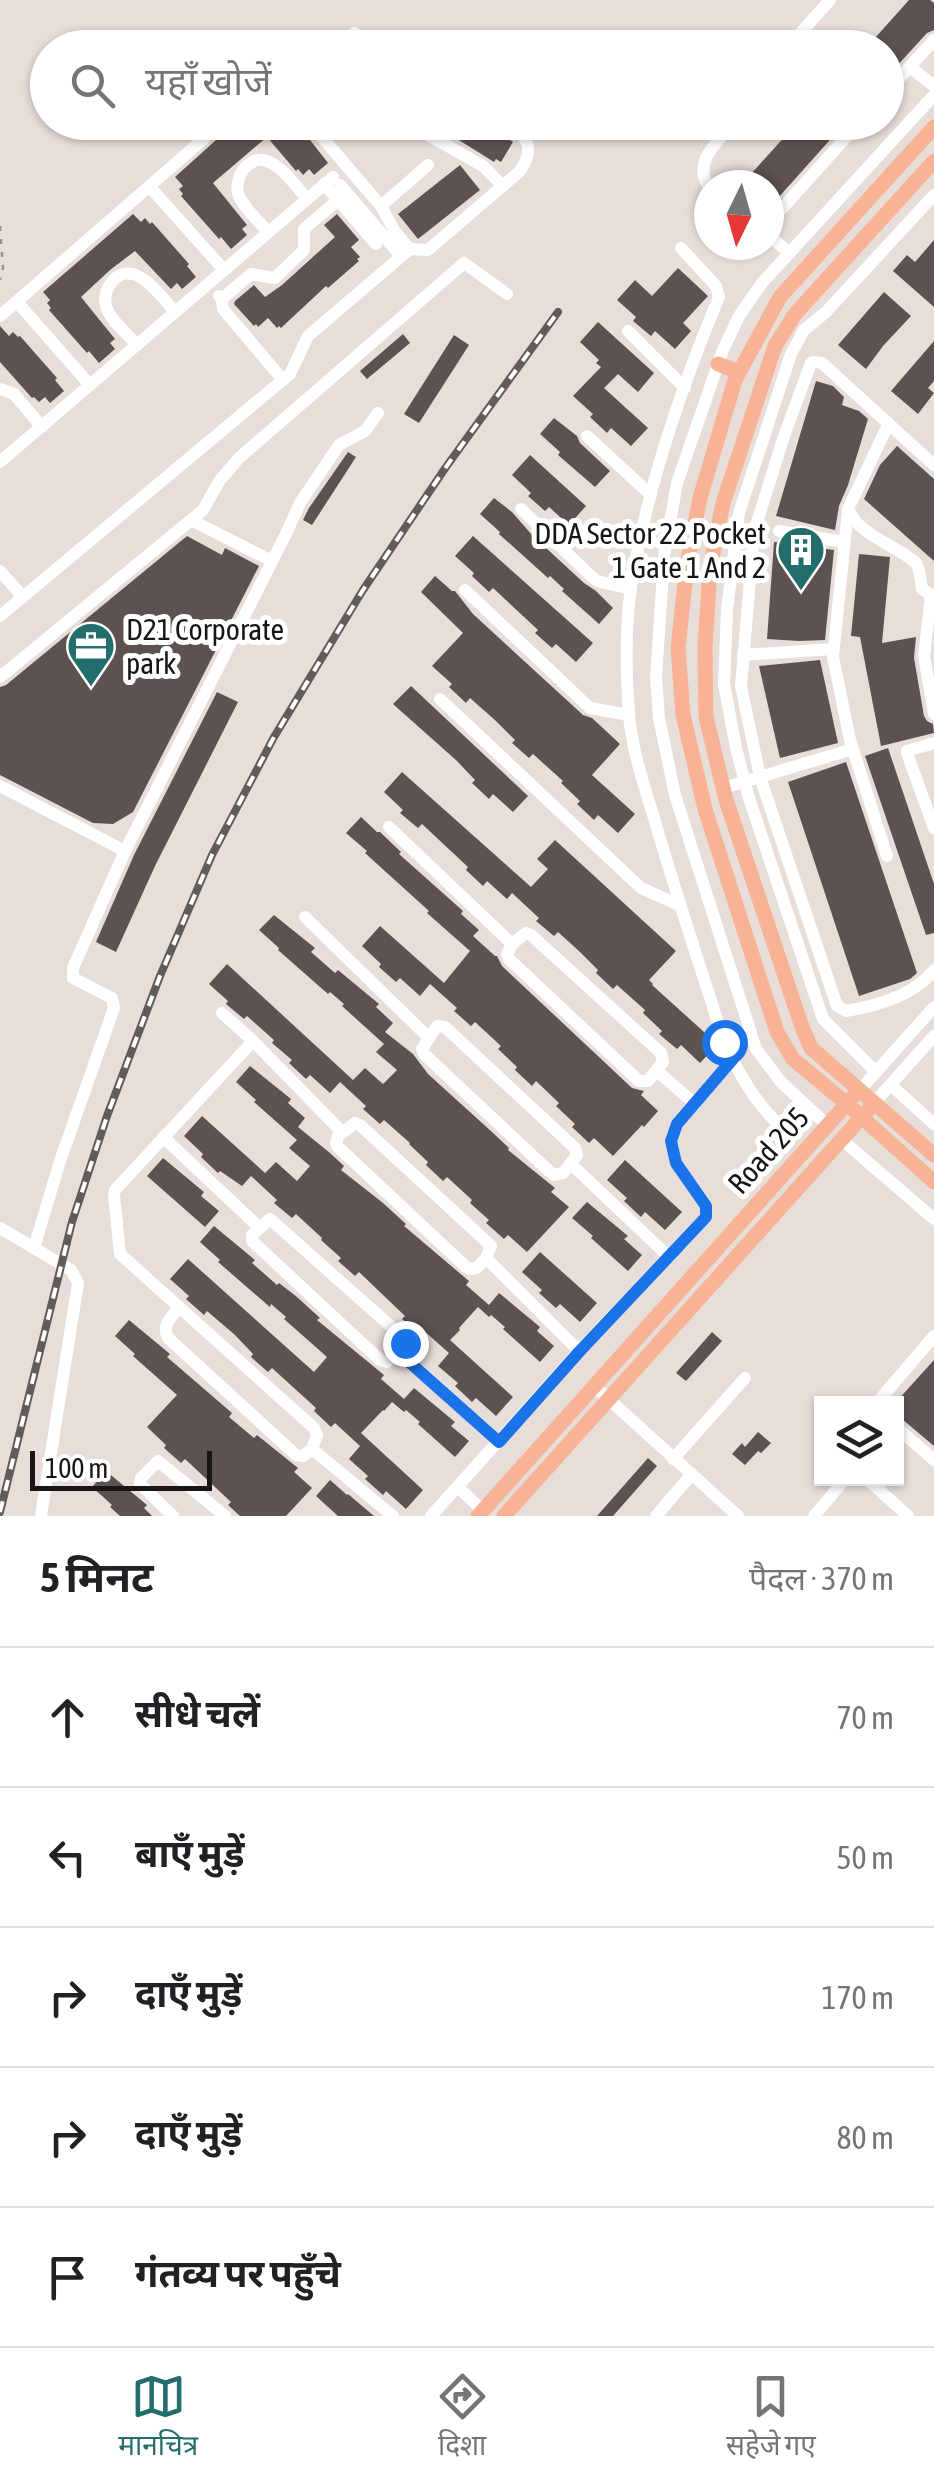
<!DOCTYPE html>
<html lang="hi">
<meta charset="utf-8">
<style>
:root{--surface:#fff;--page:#f2f2f2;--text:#202124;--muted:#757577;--line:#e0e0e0;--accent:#236e6d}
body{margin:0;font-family:"Asap Condensed","Noto Sans Devanagari",sans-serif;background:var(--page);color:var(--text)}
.controls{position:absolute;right:30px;bottom:30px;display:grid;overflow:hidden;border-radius:0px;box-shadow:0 2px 8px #0004}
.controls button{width:90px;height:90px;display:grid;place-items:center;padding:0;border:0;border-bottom:2px solid var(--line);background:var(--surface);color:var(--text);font:50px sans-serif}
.compass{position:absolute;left:694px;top:170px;width:90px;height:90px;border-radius:50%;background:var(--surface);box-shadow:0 2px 8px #0004;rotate:185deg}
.scale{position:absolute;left:30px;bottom:25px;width:182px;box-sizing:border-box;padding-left:10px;border:5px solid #181513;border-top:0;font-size:28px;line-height:35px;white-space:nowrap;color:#181513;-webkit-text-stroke:8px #fff;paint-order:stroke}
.stop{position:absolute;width:30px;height:30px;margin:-22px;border:8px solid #1a73e8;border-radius:50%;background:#fff}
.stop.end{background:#1a73e8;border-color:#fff;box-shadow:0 2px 10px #0008}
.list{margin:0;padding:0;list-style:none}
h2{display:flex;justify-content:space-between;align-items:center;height:130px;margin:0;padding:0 40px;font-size:42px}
h2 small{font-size:32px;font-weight:400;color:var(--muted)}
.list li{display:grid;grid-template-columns:65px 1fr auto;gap:30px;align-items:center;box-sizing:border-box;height:140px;padding:0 40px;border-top:2px solid var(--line)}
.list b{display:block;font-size:38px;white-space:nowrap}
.list em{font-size:32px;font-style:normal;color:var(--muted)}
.icon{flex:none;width:55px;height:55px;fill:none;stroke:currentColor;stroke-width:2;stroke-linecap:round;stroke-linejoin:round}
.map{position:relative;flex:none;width:934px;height:1516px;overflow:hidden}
.search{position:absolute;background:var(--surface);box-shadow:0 2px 8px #0004;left:30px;right:30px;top:30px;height:110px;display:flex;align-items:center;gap:25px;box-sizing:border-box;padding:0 35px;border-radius:55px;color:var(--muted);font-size:38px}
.sheet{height:830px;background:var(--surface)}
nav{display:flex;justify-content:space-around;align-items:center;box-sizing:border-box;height:140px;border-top:2px solid var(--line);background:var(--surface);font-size:28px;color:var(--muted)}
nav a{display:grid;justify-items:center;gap:5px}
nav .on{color:var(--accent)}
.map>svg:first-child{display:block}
.building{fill:#5c5350}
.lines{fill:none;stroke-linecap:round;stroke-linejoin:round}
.path{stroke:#99928e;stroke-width:2.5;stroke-dasharray:5 8;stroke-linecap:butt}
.minor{stroke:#fff;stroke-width:12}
.major{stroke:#f8b395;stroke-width:15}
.rail-casing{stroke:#615c59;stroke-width:8}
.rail{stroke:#fff;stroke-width:4;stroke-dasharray:11;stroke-linecap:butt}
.route{stroke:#1a73e8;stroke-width:12}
.labels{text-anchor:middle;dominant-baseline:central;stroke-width:10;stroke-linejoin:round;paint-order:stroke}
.poi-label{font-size:30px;fill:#181513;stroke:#fff;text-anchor:end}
.street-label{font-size:30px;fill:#181513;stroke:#fff}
</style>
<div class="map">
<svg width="934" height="1516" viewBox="0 0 934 1516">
<rect width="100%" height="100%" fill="#e7ddd9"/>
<!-- building -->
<g class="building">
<path d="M909 0H930L934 3V30L927 33 886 78V48H866Z"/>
<path d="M236 122H296L328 163 314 175 309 169 303 175 298 169 296 171 267 137 213 183 247 225 242 229 247 235 231 249 221 237 219 239 181 196 183 194 179 189 183 186 175 177Z"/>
<path d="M430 122H487L513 142 501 162 496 159 494 162Z"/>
<path d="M798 122H846L769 208V185H741Z"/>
<path d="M460 165 480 190 418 239 398 214Z"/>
<path d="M133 214 141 222 145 218 150 224 152 222 189 264 187 266 196 277 182 289 177 283 171 289 135 251 110 270 81 297 115 339 110 343 115 349 99 363 89 351 87 353 49 310 51 308 47 303 50 300 43 292Z"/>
<path d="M337 214 359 240 351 247 360 257 357 259 359 261 328 288 326 286 281 328 279 326 277 328 268 318 258 327 256 324 254 326 234 304 235 301 254 285 265 297 282 285 335 237 324 225Z"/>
<path d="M934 240V307L893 271 907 255 915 262Z"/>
<path d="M678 268 708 296 683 323 691 331 675 349 655 331 651 336 633 321 636 317 617 300 635 280 652 296Z"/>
<path d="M884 292 911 316 883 346 866 369 838 345Z"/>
<path d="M598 322 654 373 638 392 618 374 604 388 648 428 631 446 611 428 607 433 590 417 593 414 573 396 601 367 596 363 599 360 580 342Z"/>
<path d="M0 326 9 336 13 332 18 337 20 336 57 378 55 380 64 391 50 403 45 397 39 402 34 397 32 398 0 362Z"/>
<path d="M403 334 410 343 367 379 360 371Z"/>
<path d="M454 335 469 345 419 423 404 414Z"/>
<path d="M934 341V381L928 388 934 393 918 414 891 391Z"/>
<path d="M816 381 833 386 844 397 842 405 859 411 868 419 848 485 839 506 835 530 776 516Z"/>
<path d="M554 418 577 436 580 443 610 471 595 487 558 455 560 452 540 434Z"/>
<path d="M897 446 934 479V561L864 499 880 465Z"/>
<path d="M348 452 356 457 312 525 303 520 309 508Z"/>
<path d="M530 455 586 506 569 525 549 507 545 511 528 496 531 493 512 475Z"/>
<path d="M494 498 512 512 532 535 584 583 596 591 613 608 599 624 562 591 564 589 550 576 548 578 499 534 500 532 480 514Z"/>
<path d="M187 536 222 555 225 548 259 566 133 812 113 824 93 823 0 775V687L6 685Z"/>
<path d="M473 536 593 643 576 662 556 644 552 648 535 633 538 630 493 588 489 592 472 576 474 573 455 556Z"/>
<path d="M774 542 834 550 825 640 799 641 767 639Z"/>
<path d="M859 554 890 557 882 643 916 637 914 658 924 716 927 721 933 724 934 733 881 746 860 637 851 636Z"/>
<path d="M435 576 452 591H455L473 614 583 715 592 718 620 744 592 775 635 814 618 833 598 815 594 820 577 804 580 801 561 783 563 781 533 754 529 758 512 743 515 740 496 721 470 698 466 703 449 687 452 684 432 666 463 633 421 592Z"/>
<path d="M820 660 838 743 780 758 759 666Z"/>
<path d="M411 686 528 796 513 812 493 794 489 799 472 783 475 780 457 761 393 704Z"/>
<path d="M217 692 238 702 155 866 116 952 96 942 134 855Z"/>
<path d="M888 748 934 884V933L926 935 865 756Z"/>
<path d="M846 762 917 973 910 979 859 996 788 782Z"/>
<path d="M402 772 531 887 548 869 537 859 555 840 676 951 649 980 653 984 652 985 714 1041 716 1046 700 1063 681 1045 677 1049 659 1034 662 1031 643 1013 645 1010 617 985 613 989 596 973 598 970 580 952 558 932 554 936 536 921 539 918 512 893 507 899 487 881 483 886 466 870 468 867 422 824 418 828 400 813 403 810 384 792Z"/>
<path d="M361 817 377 832H380L401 852 399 854 463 911 461 914 479 930 473 936 495 956H497L502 966 632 1088 644 1091 641 1095 658 1111 644 1127 642 1125 613 1156 594 1138 589 1143 572 1127 575 1124 556 1106 559 1103 536 1081 532 1086 515 1070 517 1067 498 1049 501 1046 475 1022 471 1026 454 1011 457 1008 430 984 420 996 400 978 396 982 379 967 381 964 362 946 380 926 444 983 470 951 427 913 429 911 365 853 367 851 346 833Z"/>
<path d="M274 915 315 948 311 952 335 973 338 970 379 1004 376 1007 393 1023 385 1032 413 1054 428 1074 492 1132 509 1148 508 1150 555 1188 551 1192 569 1207 527 1252 508 1235 504 1239 486 1223 489 1220 470 1203 472 1200 447 1177 443 1181 426 1165 428 1162 409 1144 410 1143 384 1120 380 1124 363 1109 366 1106 340 1082 330 1093 310 1075 306 1079 289 1063 292 1060 272 1043 274 1040 247 1016 244 1019 226 1004 228 1001 209 984 227 964 353 1080 365 1068 383 1084 397 1070 376 1052 384 1044 342 1006 344 1004 330 992 328 994 278 950 279 948 259 930Z"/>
<path d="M250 1066 291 1099 288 1103 305 1118 298 1127 330 1153 344 1166 341 1170 383 1203 406 1224 404 1226 469 1281 466 1285 489 1305 499 1293 540 1327 537 1331 554 1346 540 1362 503 1329 505 1327 491 1315 489 1317 478 1307 459 1328 460 1330 450 1340 513 1397 496 1416 476 1398 472 1402 455 1386 458 1383 438 1366 449 1353 423 1330 419 1334 402 1319 405 1316 359 1272 355 1276 338 1261 341 1258 321 1240 322 1238 296 1214 292 1218 274 1203 277 1200 251 1176 242 1186 220 1171 218 1173 201 1157 203 1154 184 1136 202 1116 265 1173 276 1162 297 1181 310 1166 289 1148 297 1140 254 1102 256 1100 236 1082Z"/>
<path d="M163 1158 204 1192 201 1196 219 1211 205 1227 147 1176Z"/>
<path d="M625 1160 682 1212 665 1230 645 1212 641 1217 624 1201 627 1198 607 1180Z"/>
<path d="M587 1202 628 1236 624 1239 642 1255 628 1271 591 1238 593 1236 572 1218Z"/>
<path d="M214 1226 255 1260 252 1263 277 1285 279 1283 297 1297 320 1318 317 1320 384 1375 381 1379 404 1399 414 1388 455 1422 451 1426 469 1441 455 1457 418 1424 420 1422 406 1410 404 1412 392 1402 384 1411 383 1410 361 1433 423 1490 406 1509 386 1491 383 1495 375 1488 365 1479 368 1476 349 1459 360 1446 335 1423 331 1427 314 1411 316 1408 272 1368 268 1372 251 1357 253 1354 235 1335 207 1311 204 1315 186 1299 189 1296 170 1279 188 1259 314 1372 327 1357 284 1319 286 1317 271 1304 270 1307 218 1262 220 1260 200 1242Z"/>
<path d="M540 1252 597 1303 580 1322 560 1304 556 1308 539 1293 542 1290 522 1272Z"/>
<path d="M129 1320 170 1354 167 1357 232 1413 229 1417 254 1438 257 1435 298 1468 294 1472 312 1488 286 1516H240L228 1505 231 1502 185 1459 181 1463 164 1448 166 1445 147 1427 177 1395 133 1356 135 1354 115 1336Z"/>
<path d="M712 1332 722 1341 686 1381 676 1373Z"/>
<path d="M934 1360V1446L896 1414V1402Z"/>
<path d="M758 1432 771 1443 761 1453 758 1451 745 1465 732 1454 742 1443 745 1447Z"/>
<path d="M648 1458 657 1466 613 1516H597Z"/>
<path d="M106 1471 147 1505 144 1508 152 1516H120L110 1507 112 1505 92 1487Z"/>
<path d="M330 1480 347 1495 348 1494 374 1516H338L316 1496Z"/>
</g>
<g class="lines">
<!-- path -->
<path class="path" d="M0 226 3 268 0 280"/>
<!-- minor -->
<g class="minor">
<path d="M345 48 354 33 378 48"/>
<path d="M787 48 830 0"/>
<path d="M910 67 934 86"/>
<path d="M886 93 934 40"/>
<path d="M309 122 381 206 395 232 410 249"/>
<path d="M405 122 483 166 503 186"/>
<path d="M324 184 376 244"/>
<path d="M340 185 401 256"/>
<path d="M150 187 224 270"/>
<path d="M709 188C692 161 717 143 734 122"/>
<path d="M381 206 428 165"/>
<path d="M769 223 860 122"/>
<path d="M268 232C259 221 242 207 238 193 236 186 239 176 243 170 266 141 293 183 307 199"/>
<path d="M769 235 789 253"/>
<path d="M681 248 716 286 719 297C681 388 646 490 631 587 625 628 626 674 629 715 632 750 644 785 654 818 675 891 699 963 722 1035 735 1068 751 1097 776 1122"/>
<path d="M219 296 222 299 223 309 283 380"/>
<path d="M222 299 251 274 275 278 304 250V229L338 200"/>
<path d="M17 302 90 385"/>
<path d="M0 316 223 122"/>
<path d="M628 331 685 388"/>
<path d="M137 345C128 334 112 322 107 309 104 301 105 293 109 286 131 252 161 296 175 312"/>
<path d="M0 389 14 394 42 427"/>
<path d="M888 425 848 509C859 536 895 544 916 563L919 570 922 589 931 595 924 656 934 714"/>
<path d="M587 436 651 495"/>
<path d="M0 462 333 177"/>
<path d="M934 465 822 363 814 362 811 363 784 436 754 532 741 686 760 777 837 1006 846 1011C877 1006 914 996 934 970"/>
<path d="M521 509 591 576 597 581 631 589"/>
<path d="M848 509 833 657 850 740 887 856"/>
<path d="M779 531 844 542"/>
<path d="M272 561 191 520 203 510 220 480 239 458 464 263 507 294"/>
<path d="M0 571 23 597"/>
<path d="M465 590 590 708 629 715"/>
<path d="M0 616 290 374 308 336 410 249 428 250 520 171C537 146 526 136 504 122"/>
<path d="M743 655 833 649"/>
<path d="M0 677 191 520"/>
<path d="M440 699 641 888 679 905"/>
<path d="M934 743 907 751V753L934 828"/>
<path d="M0 786 125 851 285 536 300 503 339 445 365 431 378 413"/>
<path d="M723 788 853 749"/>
<path d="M389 827 512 944"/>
<path d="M305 917 428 1037"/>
<path d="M526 933 531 935 661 1053 663 1062 648 1081H639L509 959 507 954 512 944Z"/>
<path d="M222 1013 253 1041 342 1132"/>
<path d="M437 1026 445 1027 575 1148 577 1155 563 1173 554 1175 549 1171 424 1054 422 1049Z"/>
<path d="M253 1041 115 1190 114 1196 120 1254 314 1428 317 1435 312 1449 393 1516"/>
<path d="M657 1071 695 1104"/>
<path d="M875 1071 823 1019 749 798 736 748 724 684 727 609 739 513 791 354 804 330 826 312 934 195"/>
<path d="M891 1085 934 1124"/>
<path d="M859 1091 934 1007"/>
<path d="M874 1103 934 1036"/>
<path d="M355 1123 360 1125 488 1243 491 1246 486 1258 477 1268 470 1269 466 1267 338 1147 336 1143 338 1136Z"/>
<path d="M827 1125 781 1082 756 1049 675 795 659 718 656 678 664 557 677 483 723 350 739 316 762 283 934 95"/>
<path d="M163 1137 259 1227"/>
<path d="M841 1139 934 1219"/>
<path d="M571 1164 669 1257"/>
<path d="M270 1219 404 1338 405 1343 387 1362 380 1360 252 1241V1235Z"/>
<path d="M0 1228 71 1270 78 1283 41 1516"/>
<path d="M34 1248 60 1161 114 1008 112 998 73 978V968L125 851"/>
<path d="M486 1258 579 1351"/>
<path d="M179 1307C172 1317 161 1325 168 1338L296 1455 303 1456 312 1449"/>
<path d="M399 1352 499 1442"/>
<path d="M594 1386 738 1516"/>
<path d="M876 1404 934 1336"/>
<path d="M896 1427 934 1460"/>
<path d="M673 1459 745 1378"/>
<path d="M866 1478 908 1516"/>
<path d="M458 1487 483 1511"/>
<path d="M173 1516 140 1484 141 1478 158 1461 225 1516"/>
<path d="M431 1516 579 1351 706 1217V1205L676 1163 671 1141 677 1124 732 1060"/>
<path d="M656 1516 692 1474"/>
<path d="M814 1516 846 1478"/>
</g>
<!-- major -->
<g class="major">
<path d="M934 127 780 297 735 380 700 498 687 565 678 648 683 715 705 809 777 1032 793 1059 847 1104 934 1182"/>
<path d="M934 161 795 314 775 346 723 503 710 569 705 648 706 717 726 800 802 1027 811 1048 934 1155"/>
<path d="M718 364 739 372"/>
<path d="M478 1516 852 1098"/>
<path d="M504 1516 868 1110"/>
</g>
<!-- rail casing -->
<g class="rail-casing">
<path id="rail" d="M0 1512 72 1222 107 1116 160 976 212 855 274 737 363 590 446 467 558 312"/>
</g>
<!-- rail -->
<use href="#rail" class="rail"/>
</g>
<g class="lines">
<!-- route -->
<path class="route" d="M405 1343 398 1352 499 1442 579 1352 706 1217V1206L676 1163 671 1141 677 1124 732 1060 724 1042"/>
</g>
<!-- icons -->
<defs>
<g id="building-pin" transform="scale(2.5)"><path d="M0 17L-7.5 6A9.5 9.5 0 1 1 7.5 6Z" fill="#236e6d" stroke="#fff"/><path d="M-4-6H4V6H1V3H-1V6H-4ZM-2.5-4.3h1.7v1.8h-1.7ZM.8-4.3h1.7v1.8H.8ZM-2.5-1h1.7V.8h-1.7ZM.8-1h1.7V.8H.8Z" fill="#fff"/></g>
<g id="office-pin" transform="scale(2.5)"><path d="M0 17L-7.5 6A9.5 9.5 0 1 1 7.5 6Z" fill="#236e6d" stroke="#fff"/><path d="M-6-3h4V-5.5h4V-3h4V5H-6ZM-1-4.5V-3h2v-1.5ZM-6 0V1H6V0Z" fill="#fff"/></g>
</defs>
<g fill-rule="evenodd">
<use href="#building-pin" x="801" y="550"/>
<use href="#office-pin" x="91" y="646"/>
</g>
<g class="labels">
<!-- poi labels -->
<g class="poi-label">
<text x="766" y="533">DDA Sector 22 Pocket<tspan x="766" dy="34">1 Gate 1 And 2</tspan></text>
<text x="126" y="629" text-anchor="start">D21 Corporate<tspan x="126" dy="34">park</tspan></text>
</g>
<!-- street labels -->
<g class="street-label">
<text transform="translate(768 1150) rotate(-48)">Road 205</text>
</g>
</g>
</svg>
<div class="controls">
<button><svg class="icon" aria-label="layers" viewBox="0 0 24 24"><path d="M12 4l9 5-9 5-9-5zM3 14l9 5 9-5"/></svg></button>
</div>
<svg class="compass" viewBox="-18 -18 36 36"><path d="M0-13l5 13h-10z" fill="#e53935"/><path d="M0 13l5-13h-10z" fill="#757577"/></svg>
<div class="scale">100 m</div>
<div class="stop" style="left:724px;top:1042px"></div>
<div class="stop end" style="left:405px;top:1343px"></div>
<div class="search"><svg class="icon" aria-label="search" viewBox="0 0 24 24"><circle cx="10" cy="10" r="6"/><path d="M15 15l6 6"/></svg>यहाँ खोजें</div>
</div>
<section class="sheet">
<h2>5 मिनट<small>पैदल · 370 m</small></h2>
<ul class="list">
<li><svg class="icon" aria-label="ahead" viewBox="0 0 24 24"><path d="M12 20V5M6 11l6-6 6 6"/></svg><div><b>सीधे चलें</b></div><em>70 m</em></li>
<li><svg class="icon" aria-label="left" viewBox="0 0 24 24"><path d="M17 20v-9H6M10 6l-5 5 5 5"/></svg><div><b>बाएँ मुड़ें</b></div><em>50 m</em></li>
<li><svg class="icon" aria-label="right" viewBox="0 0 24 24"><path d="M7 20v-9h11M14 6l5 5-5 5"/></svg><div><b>दाएँ मुड़ें</b></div><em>170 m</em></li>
<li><svg class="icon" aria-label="right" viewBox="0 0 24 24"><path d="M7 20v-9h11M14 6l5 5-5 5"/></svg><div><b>दाएँ मुड़ें</b></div><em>80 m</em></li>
<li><svg class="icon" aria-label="arrive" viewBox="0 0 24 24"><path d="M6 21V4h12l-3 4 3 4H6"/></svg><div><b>गंतव्य पर पहुँचे</b></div></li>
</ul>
</section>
<nav>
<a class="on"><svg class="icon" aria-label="map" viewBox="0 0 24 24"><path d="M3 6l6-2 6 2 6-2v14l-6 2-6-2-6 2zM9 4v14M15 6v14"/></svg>मानचित्र</a>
<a><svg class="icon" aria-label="directions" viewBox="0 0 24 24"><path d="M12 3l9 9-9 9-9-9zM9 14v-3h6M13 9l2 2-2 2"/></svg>दिशा</a>
<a><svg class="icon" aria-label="saved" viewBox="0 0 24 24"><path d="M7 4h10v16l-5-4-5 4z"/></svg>सहेजे गए</a>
</nav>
